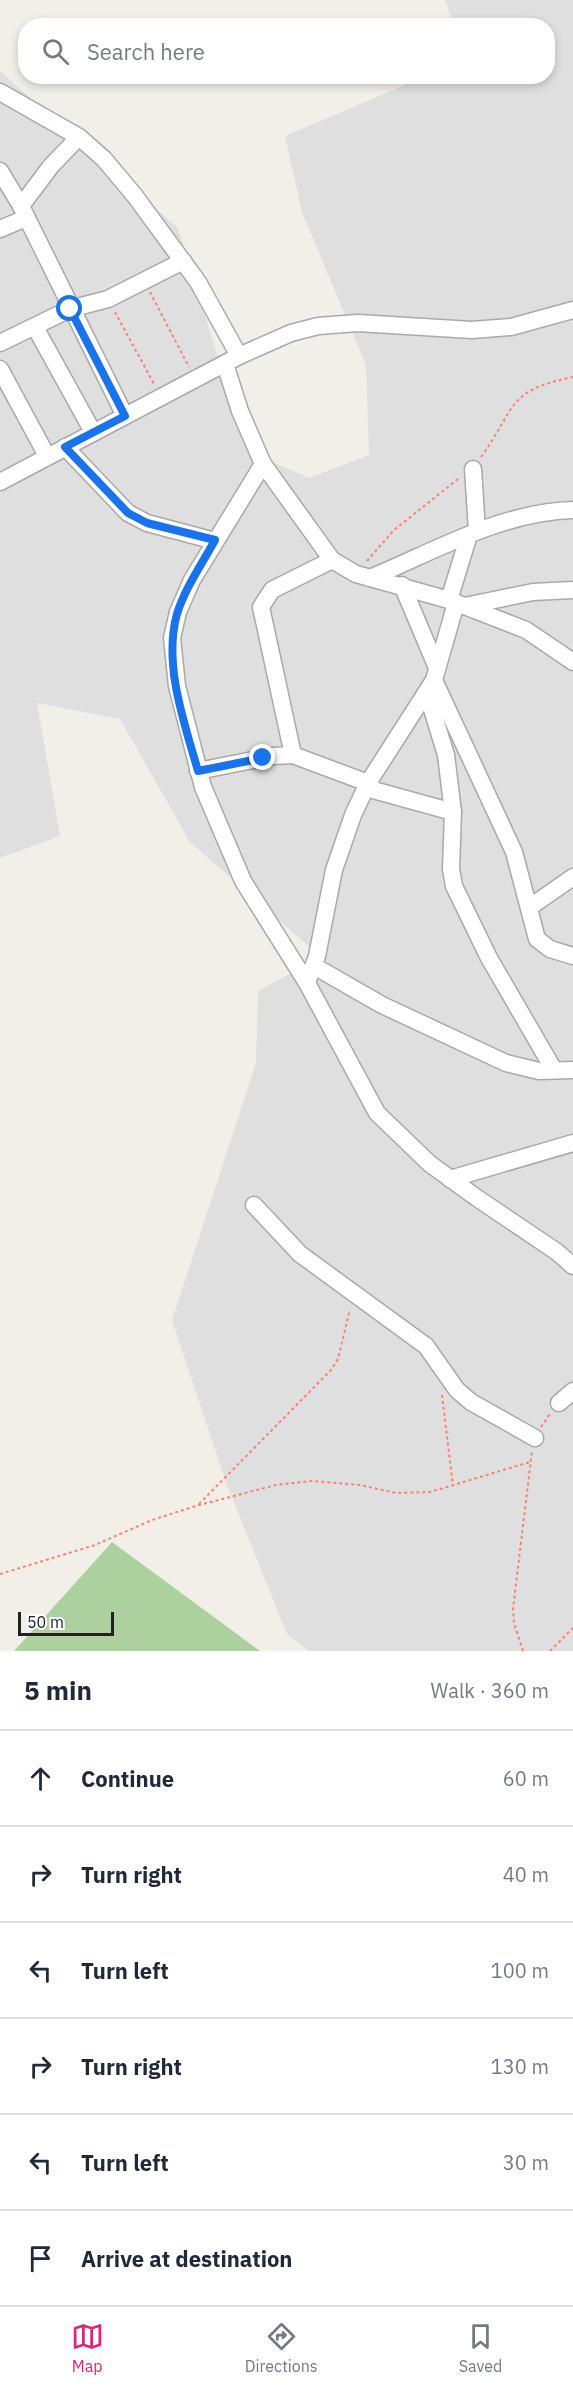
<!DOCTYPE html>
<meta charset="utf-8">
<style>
:root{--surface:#fff;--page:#f2f2f3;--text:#1f2937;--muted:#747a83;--line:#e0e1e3;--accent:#db2777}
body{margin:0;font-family:"IBM Plex Sans",sans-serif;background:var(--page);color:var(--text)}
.scale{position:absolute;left:18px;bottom:15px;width:96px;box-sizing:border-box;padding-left:6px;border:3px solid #222;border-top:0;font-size:16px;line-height:21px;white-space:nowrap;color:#222;-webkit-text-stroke:4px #fff;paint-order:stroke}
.stop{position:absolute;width:18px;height:18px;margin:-14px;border:4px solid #1a73e8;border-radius:50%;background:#fff}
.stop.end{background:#1a73e8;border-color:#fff;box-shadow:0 2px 6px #0008}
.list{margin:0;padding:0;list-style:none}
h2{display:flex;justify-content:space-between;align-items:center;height:78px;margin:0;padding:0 24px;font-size:26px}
h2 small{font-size:20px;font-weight:400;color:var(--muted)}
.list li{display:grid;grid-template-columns:39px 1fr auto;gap:18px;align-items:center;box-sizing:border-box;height:96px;padding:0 24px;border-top:2px solid var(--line)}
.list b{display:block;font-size:22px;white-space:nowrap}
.list em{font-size:20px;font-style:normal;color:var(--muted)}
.icon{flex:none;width:33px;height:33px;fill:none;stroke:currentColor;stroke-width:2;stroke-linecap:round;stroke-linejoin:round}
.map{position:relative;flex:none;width:573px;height:1651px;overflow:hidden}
.search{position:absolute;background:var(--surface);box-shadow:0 3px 9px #0003;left:18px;right:18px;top:18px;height:66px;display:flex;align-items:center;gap:15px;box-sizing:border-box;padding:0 21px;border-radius:24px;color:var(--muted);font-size:22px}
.sheet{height:654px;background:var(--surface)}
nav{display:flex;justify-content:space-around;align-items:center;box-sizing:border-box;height:84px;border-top:2px solid var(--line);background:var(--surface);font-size:16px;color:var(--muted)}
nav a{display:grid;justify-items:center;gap:3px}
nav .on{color:var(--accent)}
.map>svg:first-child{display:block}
.residential{fill:#e0dfdf}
.forest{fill:#add19e}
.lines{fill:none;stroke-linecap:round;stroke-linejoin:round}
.minor-casing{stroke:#a9a9a9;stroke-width:19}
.path{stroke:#fa8072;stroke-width:2;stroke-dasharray:3 3;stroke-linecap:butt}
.minor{stroke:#fff;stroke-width:16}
.route{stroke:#1a73e8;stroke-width:8}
</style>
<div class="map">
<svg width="573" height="1651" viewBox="0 0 573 1651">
<rect width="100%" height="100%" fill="#f2efe9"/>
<!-- residential -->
<path class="residential" d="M445 0H573V1651H309L287 1634 227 1485 172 1320 256 1063 258 991 321 957 190 842 120 719 37 703 60 836 0 858V71L178 228 247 451 309 478 369 455 366 365 302 212 285 136 424 77 548 76V26L454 25Z"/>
<!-- forest -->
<path class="forest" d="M112 1542 260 1651H14Z"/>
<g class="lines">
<!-- minor casing -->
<g class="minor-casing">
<g id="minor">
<path d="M0 92 79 137 104 159 135 196 198 282 239 356"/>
<path d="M79 137 51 166 21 206 125 416"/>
<path d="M0 171 21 206"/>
<path d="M0 229 26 218"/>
<path d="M35 327 93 432"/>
<path d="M0 343 70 309 108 299 183 261"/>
<path d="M225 364 240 411 263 464 332 560 356 574 449 600 526 630 573 662"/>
<path d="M0 369 47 456"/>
<path d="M65 447 128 513 147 523 215 541"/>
<path d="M263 464 192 580 178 612 172 638 177 686 203 787 243 881 307 983 377 1113 430 1164 477 1198 557 1252 573 1266"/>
<path d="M473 469 477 531"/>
<path d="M0 482 239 356 291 333 318 326 358 323 472 330 511 327 573 310"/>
<path d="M370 578C435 551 501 512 573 510"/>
<path d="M402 585 437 668"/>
<path d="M449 600 469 535"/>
<path d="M465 606 533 592 573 590"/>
<path d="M434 680 514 852 537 939 550 949 573 956"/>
<path d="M427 693 446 755 453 812 451 869 454 886 489 958 554 1070"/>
<path d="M293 755 261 607 272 590 332 560"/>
<path d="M198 771 273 756 293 755 368 783"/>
<path d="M366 788 453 812"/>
<path d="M530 907 573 877"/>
<path d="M314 966 382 1005 506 1063 539 1071 573 1070"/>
<path d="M307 983 317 956 334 870 353 815 368 783 434 680 456 603"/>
<path d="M450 1179 573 1143"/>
<path d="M254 1205 300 1254 426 1346 457 1390 471 1402 535 1438"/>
<path d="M559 1403 573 1391"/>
</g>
</g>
<!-- path -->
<g class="path">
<path d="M150 292 189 367"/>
<path d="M115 312 154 384"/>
<path d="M481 457C517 407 505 391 573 377"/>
<path d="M367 561 394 530 458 479"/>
<path d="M442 1395 453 1486"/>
<path d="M541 1427 550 1414"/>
<path d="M199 1504 331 1370 338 1359 350 1309"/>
<path d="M0 1574 95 1545 152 1520 199 1505 276 1485 311 1481 360 1485 396 1493 430 1492 530 1462"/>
<path d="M523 1651 514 1623 513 1609 532 1451"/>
<path d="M550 1651 573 1628"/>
</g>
<!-- minor -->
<use href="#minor" class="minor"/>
</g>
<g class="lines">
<!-- route -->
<path class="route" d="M70 309 125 416 65 447 128 513 147 523 215 540C202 564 185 588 177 614 163 664 184 722 198 771L263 758"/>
</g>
</svg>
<div class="scale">50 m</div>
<div class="stop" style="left:70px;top:309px"></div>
<div class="stop end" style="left:263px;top:758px"></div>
<div class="search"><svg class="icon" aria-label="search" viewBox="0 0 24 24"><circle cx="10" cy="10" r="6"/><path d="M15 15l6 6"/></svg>Search here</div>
</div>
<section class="sheet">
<h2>5 min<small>Walk · 360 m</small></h2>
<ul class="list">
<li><svg class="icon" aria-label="ahead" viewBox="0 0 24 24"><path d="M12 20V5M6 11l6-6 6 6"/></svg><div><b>Continue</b></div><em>60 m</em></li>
<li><svg class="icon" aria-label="right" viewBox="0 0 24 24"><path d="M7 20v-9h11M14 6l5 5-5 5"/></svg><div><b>Turn right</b></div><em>40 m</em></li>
<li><svg class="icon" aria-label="left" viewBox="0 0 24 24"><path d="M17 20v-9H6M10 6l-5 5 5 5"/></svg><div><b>Turn left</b></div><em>100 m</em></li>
<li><svg class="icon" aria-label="right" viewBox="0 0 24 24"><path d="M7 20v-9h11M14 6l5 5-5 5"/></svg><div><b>Turn right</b></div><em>130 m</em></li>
<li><svg class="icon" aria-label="left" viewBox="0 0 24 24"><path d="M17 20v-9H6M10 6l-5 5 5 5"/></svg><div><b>Turn left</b></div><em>30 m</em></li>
<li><svg class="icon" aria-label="arrive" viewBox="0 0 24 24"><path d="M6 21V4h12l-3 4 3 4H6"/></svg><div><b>Arrive at destination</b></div></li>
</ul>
</section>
<nav>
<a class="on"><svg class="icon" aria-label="map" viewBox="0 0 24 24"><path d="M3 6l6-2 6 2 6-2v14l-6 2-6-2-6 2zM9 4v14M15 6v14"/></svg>Map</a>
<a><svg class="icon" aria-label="directions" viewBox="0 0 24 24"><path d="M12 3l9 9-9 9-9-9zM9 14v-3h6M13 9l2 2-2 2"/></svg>Directions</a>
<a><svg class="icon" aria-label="saved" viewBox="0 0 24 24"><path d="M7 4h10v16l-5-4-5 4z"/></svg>Saved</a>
</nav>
